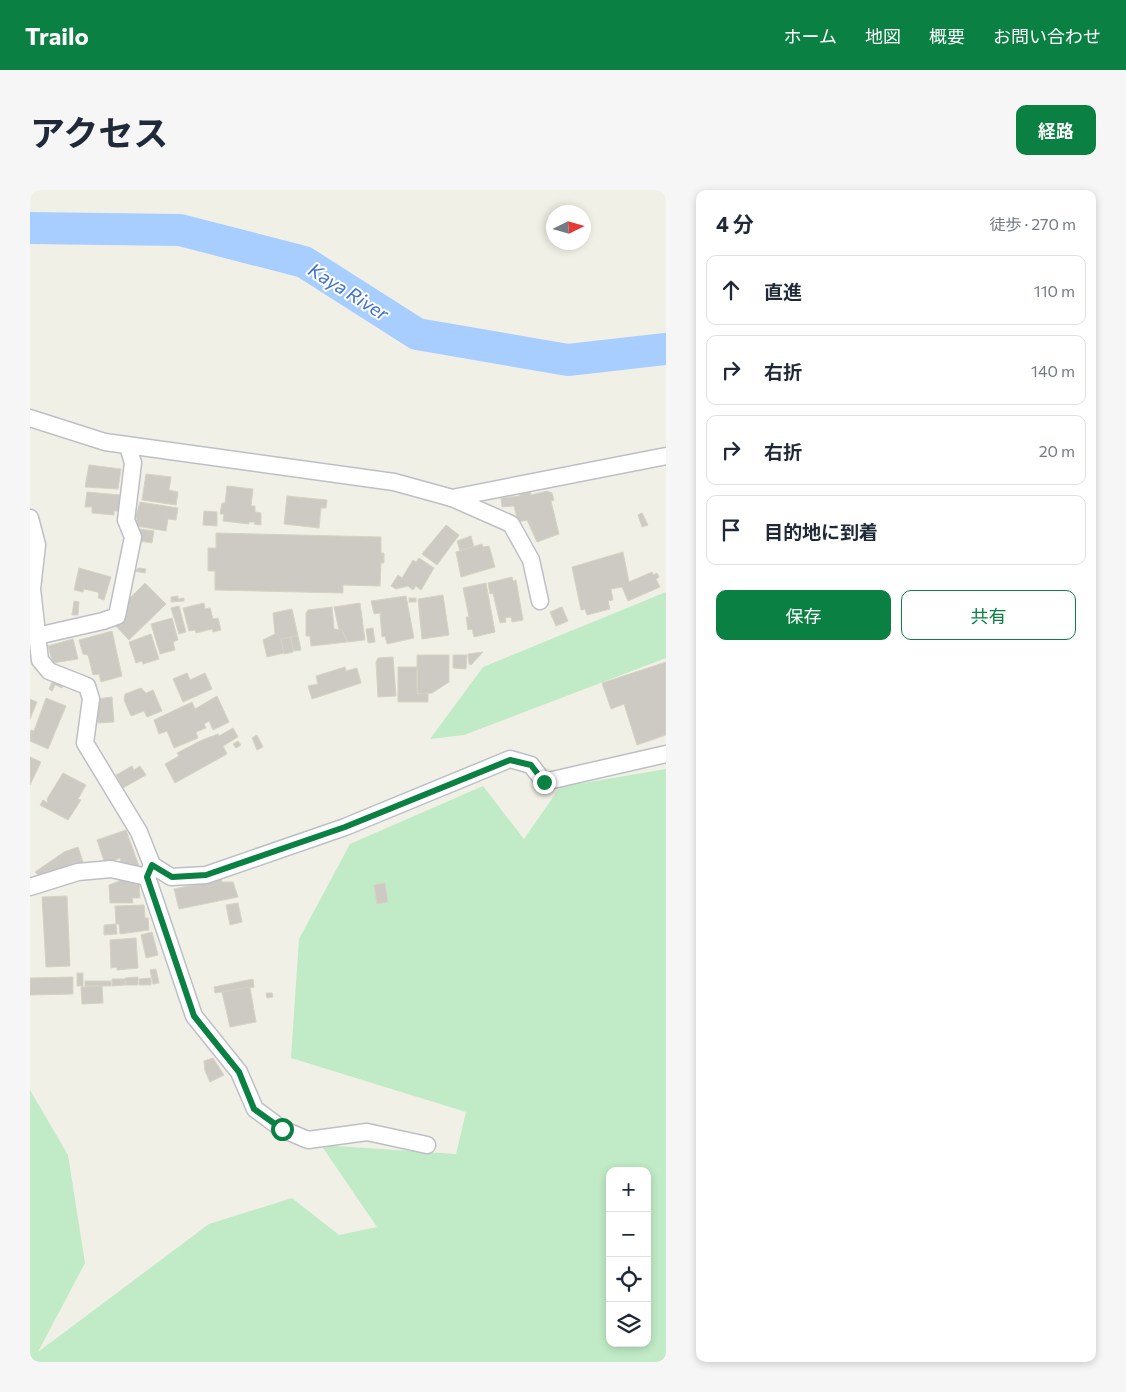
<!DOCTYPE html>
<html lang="ja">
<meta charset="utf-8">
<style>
:root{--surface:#fff;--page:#f6f6f7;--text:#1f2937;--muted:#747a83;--line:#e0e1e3;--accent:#0b8043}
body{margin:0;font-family:Commissioner,"Noto Sans JP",sans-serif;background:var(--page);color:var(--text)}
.controls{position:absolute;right:15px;bottom:15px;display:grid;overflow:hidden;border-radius:10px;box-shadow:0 2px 8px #0003}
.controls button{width:45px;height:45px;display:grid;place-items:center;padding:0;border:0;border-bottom:1px solid var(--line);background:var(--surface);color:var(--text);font:25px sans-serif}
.compass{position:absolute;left:516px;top:15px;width:45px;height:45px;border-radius:50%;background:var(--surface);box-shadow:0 2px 8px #0003;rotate:85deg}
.stop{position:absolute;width:15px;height:15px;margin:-11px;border:4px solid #0b8043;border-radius:50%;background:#fff}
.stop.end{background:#0b8043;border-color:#fff;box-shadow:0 1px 5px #0008}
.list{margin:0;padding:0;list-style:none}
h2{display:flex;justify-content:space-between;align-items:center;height:65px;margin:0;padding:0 20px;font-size:21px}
h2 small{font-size:16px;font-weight:400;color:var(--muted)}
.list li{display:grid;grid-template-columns:32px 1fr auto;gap:15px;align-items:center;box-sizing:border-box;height:70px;margin:0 10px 10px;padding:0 10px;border:1px solid var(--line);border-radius:10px}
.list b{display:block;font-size:19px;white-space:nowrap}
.list em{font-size:16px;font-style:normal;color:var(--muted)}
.actions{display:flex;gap:10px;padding:15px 20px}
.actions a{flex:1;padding:11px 0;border:1px solid var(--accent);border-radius:10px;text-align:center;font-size:18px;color:var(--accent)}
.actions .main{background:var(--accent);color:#fff}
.icon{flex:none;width:28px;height:28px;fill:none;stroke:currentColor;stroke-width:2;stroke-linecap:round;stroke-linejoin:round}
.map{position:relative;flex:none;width:636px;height:1172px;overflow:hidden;border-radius:10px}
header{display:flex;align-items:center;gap:30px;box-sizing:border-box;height:70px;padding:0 25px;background:var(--accent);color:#fff}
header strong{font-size:24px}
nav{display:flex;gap:28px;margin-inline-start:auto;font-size:18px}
.intro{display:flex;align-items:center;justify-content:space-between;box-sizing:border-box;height:120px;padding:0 30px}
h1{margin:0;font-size:35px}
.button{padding:12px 22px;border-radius:10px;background:var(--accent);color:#fff;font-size:18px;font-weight:700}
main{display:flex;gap:30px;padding:0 30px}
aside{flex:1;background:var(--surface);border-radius:10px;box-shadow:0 2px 8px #0003}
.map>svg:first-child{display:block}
.green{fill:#c0ebc6;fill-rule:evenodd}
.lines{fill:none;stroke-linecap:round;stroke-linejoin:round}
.river{stroke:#a8ceff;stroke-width:32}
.building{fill:#cccac3;stroke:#d7d3c3}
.street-casing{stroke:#bdbfc6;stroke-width:19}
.street{stroke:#fff;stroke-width:16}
.route{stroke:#0b8043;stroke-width:6}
.labels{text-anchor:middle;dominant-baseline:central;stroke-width:4;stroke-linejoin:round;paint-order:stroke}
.water-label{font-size:19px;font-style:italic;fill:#3e71cf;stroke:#fff}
</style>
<header>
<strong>Trailo</strong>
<nav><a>ホーム</a><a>地図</a><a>概要</a><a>お問い合わせ</a></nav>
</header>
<div class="intro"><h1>アクセス</h1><a class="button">経路</a></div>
<main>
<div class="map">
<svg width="636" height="1172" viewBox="0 0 636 1172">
<rect width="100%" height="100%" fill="#f1f0e6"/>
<!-- green -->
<g class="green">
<path d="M636 402V468L434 545 400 549 453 477Z"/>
<path d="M636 579V1172H0V900L38 965 55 1073 8 1162 179 1034 262 1008 309 1045 347 1037 291 955 426 964 436 922 261 868 269 749 320 654 453 596 494 649 530 597ZM580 981H617V1153H580Z"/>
</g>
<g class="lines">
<!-- river -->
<path class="river" d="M0 38 150 40 274 72 387 144 538 170 636 159"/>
</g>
<!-- building -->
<g class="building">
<path d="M59 275 91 279 88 299 55 297Z"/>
<path d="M116 284 141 287 139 300 148 302 146 315 112 310Z"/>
<path d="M197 296 223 299 221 316H225V322L231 323V335L224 334 225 332H219V334L193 331 194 324H190L192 313H195Z"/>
<path d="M500 301 501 305 517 301 522 303 524 310 521 311 529 344 507 352 497 330 488 332 484 316 472 317 471 308 490 306V304Z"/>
<path d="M57 302 90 305 89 321H84V325L62 323V317H55Z"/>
<path d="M257 306 297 310 296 318H291L289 338 254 334Z"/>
<path d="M110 312 148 318 146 330 138 329 136 341 106 336 107 328H105Z"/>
<path d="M174 321 187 322V336L173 335Z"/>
<path d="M612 323 618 335 612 337 608 325Z"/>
<path d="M416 335 429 345 407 375 392 364Z"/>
<path d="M110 339 124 341 122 353 108 351Z"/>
<path d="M186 343 351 347V363H354V373H351L350 396 313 395V403L185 400V381H178V358H186Z"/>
<path d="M441 346 444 357 430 361 427 351Z"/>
<path d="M452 354 453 357 459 356 465 377 431 387 426 362Z"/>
<path d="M593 362 599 392 622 382 623 385 627 383 629 387 626 389 630 397 598 411 592 397 581 399 583 410 578 411 580 419 557 425 555 419 551 420 542 377Z"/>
<path d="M389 368 404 378 391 400 386 396 383 400 378 396 366 399 361 396 368 385 372 388 383 370 386 372Z"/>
<path d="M49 378 81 387 74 410 68 408 69 404 67 402 54 399 53 402 44 400Z"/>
<path d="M109 378 116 379 115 383 104 381Z"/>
<path d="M482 387 483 391 486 390 493 430 482 432 481 427 475 428 476 432 470 433 463 403 460 404 458 393Z"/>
<path d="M115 393 136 414 99 450 82 432 94 414Z"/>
<path d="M456 393 465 442 444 447 442 439 438 440 436 427H439L433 398Z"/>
<path d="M413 405 419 445 392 449 388 409Z"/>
<path d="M148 406V409L154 408V411L141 412V407Z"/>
<path d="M376 406 384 448 357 454 355 446 352 447 350 423 344 424 341 411Z"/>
<rect x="379" y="408" width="7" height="4"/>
<path d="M44 411 49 412 48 425H42Z"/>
<path d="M174 413 175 419 180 418 183 429 188 428 191 440 183 442 182 439 166 443 165 440 159 441 153 418Z"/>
<path d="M330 413 335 450 317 452 312 440H309L304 417Z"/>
<path d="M149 416 156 442 149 444 141 418Z"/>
<path d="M302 417 304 439 312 440 317 452 281 456 280 446H276V423L278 420Z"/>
<path d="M532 417 538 431 526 436 520 422Z"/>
<path d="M262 419 268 446 251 449 254 463 237 467 233 450 245 444 243 423Z"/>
<path d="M142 428 148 450 143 452 145 460 130 464 121 434Z"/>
<path d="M343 438 345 452 338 453 336 439Z"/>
<path d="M82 441 92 486 71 492 69 484 63 485 58 465 53 464 49 450Z"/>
<path d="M121 444 129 469 113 474 112 471 106 473 99 452Z"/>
<path d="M268 446 271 460 263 461 261 447Z"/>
<path d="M261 447 263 462 254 464 251 449Z"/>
<path d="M43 449 48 469 23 473 18 456Z"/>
<path d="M453 462 441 475 439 474 438 464Z"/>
<path d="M387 465H419V492L402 503 387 504Z"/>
<path d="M423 465H437L436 479 423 478Z"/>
<path d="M363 467 366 506 348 507 346 472 348 468Z"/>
<path d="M636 472V545L607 555 594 514 581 519 572 493Z"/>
<path d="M315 477 316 481 327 478 331 493 282 509 278 496 288 494 286 486Z"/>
<path d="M368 477H387V504L398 503V512H368Z"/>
<path d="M157 483 160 490 175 483 182 499 153 512 143 489Z"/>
<path d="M23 490 33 494 32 498 25 495 22 501 19 499Z"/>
<path d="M111 498 116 503 123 500 132 521 117 527 114 521 101 526 94 510 95 504Z"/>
<path d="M187 506 199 532 183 540 179 531 174 534 176 538 166 542 168 548 144 558 137 541 129 544 124 530 162 512 165 519Z"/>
<path d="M82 507 84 532 68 533 67 509Z"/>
<path d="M16 508 36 516 18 559 0 551V544L1 540 4 541Z"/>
<path d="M0 509 7 512 0 529Z"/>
<path d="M203 538 208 547 193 556 197 564 145 593 135 574 149 566 147 563 172 550 188 544 189 546Z"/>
<path d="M227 545 233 557 227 560 222 548Z"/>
<path d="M208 551 211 555 206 558 203 554Z"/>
<path d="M0 567 11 572 0 595Z"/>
<path d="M102 576 104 580 110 576 116 585 93 598 86 585Z"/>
<path d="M33 583 56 595 48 609 51 610 38 630 10 615 13 610 18 613 17 609Z"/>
<path d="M96 640 109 676 102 678 101 673 92 676 90 668 75 674 67 650Z"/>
<path d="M48 657 54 675 10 687 5 682 34 662Z"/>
<path d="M191 689 192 692H203L208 707 149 719 144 699Z"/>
<path d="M92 690H109L110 708H102L103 713H80L79 695Z"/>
<path d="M355 693 358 712 347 714 344 695Z"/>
<path d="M37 706 40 776 16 777 12 707Z"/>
<path d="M208 713 212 732 200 735 196 715Z"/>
<path d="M114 715 115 728H118L119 740 90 744 89 734H86L85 716Z"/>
<path d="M86 734 87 744 74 745V735Z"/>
<path d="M122 742 128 765 116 768 111 745Z"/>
<path d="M106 748 108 778 87 780V777L81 778 80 750Z"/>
<path d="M126 779 129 793 123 794 120 780Z"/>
<rect x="47" y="783" width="6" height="13"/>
<path d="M43 787V804L0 805V788Z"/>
<path d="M108 787V795H95V788Z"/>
<path d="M121 788V795H109V789Z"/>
<path d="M82 789H95V795L82 796Z"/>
<path d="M223 789 224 797 185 803 184 797Z"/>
<rect x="55" y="791" width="26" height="5"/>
<path d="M72 796 73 813 52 814 51 797Z"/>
<path d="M220 797 226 832 200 837 192 802Z"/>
<path d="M236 803H242L243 807 237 808Z"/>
<path d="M183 868 194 885 180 892 175 881 174 871Z"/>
</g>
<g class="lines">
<!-- street casing -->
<g class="street-casing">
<g id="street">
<path d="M0 228 75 252 364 292 422 308 481 334 501 370 510 411"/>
<path d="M422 308 636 266"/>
<path d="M0 328 7 355 2 399 10 470 19 481 57 496 61 509 55 553 109 642 122 675 117 687 81 679 48 682 0 697"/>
<path d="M7 446 73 431 87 426 103 347 96 330 103 273 98 256"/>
<path d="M122 675 141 687 176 685 315 637 480 569 501 575 514 592 636 564"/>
<path d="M117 687 164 826 209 882 225 919 252 939 278 950 337 942 397 955"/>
</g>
</g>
<!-- street -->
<use href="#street" class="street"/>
</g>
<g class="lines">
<!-- route -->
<path class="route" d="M252 939 224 919 209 882 164 826 117 687 122 675 142 687 176 685 315 637 480 570 501 575 514 592"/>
</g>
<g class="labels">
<!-- water labels -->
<g class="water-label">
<text transform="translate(319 101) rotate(32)">Kaya River</text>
</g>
</g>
</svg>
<div class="controls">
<button>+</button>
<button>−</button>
<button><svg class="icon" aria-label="locate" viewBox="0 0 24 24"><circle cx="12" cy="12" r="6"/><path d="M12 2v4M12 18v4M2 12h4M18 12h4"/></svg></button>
<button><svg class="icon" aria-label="layers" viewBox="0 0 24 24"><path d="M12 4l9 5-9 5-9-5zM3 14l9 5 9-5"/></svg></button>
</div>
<svg class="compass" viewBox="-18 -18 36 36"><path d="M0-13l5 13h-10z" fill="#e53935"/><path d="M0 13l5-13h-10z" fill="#747a83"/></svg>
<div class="stop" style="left:252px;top:939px"></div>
<div class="stop end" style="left:514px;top:592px"></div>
</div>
<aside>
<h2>4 分<small>徒歩 · 270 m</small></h2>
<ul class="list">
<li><svg class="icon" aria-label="ahead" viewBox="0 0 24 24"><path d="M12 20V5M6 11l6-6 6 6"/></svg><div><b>直進</b></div><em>110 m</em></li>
<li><svg class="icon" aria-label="right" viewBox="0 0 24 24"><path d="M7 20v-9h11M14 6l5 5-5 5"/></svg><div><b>右折</b></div><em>140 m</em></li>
<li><svg class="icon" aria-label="right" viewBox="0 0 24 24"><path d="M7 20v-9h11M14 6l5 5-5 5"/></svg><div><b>右折</b></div><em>20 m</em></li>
<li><svg class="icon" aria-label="arrive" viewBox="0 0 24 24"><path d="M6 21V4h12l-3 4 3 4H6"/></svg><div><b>目的地に到着</b></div></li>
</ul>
<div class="actions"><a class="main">保存</a><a>共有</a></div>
</aside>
</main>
